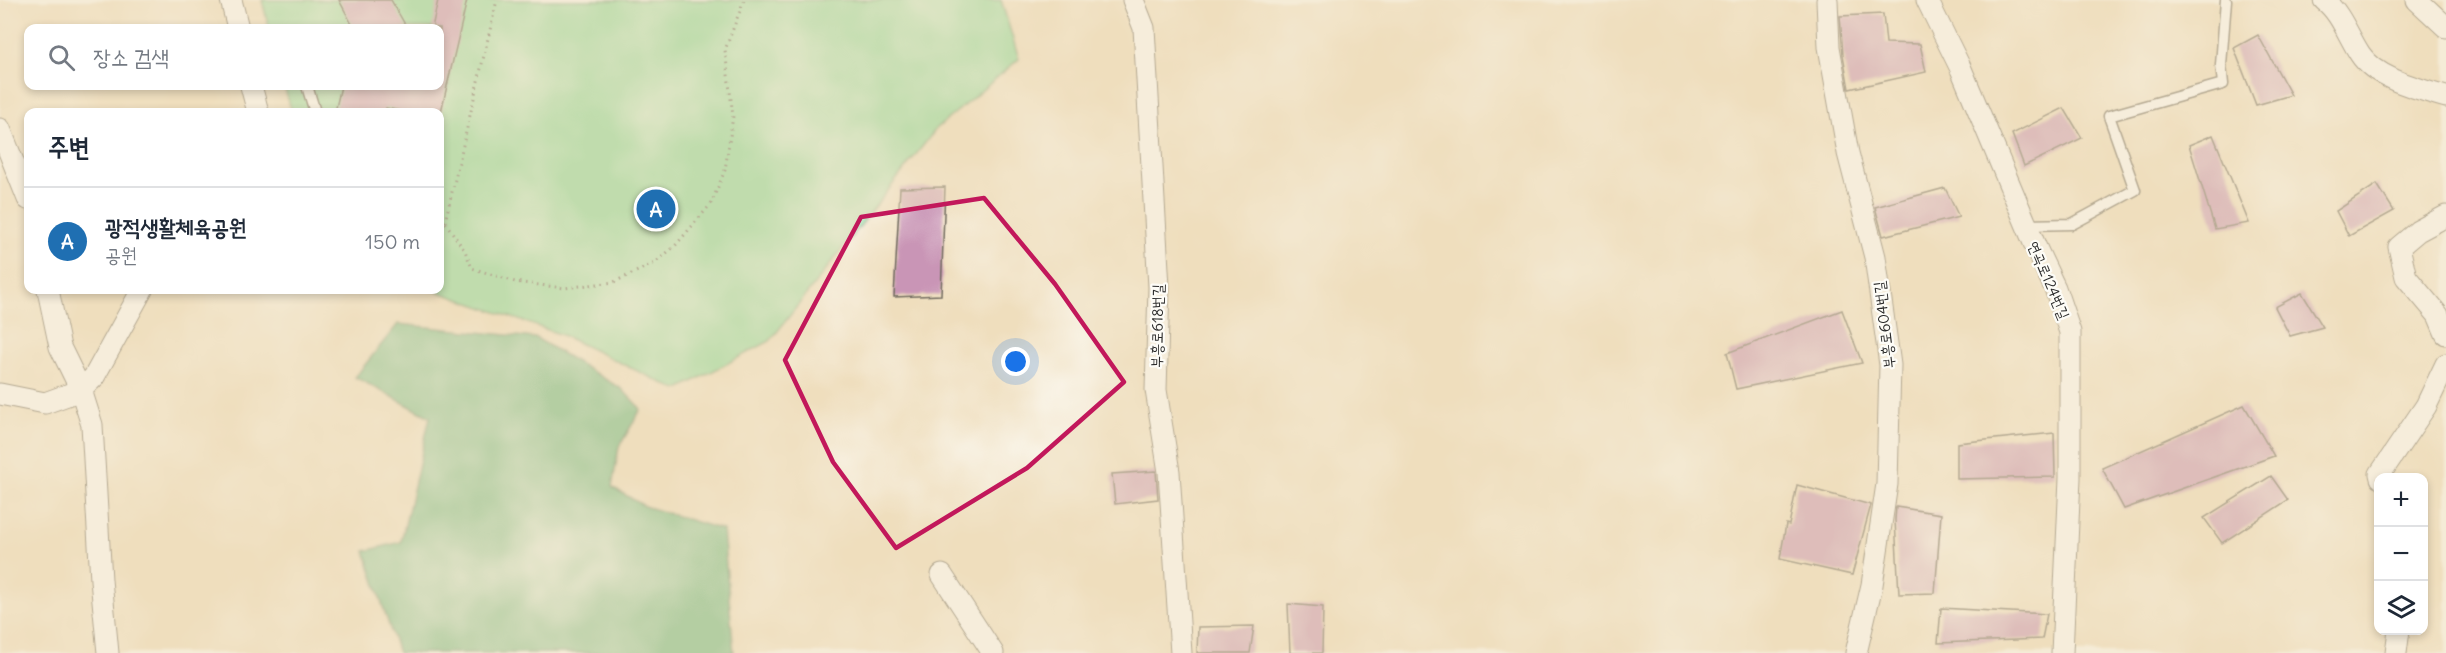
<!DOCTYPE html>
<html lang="ko">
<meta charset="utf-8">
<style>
:root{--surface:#fff;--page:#f2f2f3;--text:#1f2937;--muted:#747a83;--line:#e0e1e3;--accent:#1f6fb2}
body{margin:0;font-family:Delius,"Poor Story",sans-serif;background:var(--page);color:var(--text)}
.controls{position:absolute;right:18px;bottom:18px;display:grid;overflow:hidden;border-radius:12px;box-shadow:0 3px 9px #0003}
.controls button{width:54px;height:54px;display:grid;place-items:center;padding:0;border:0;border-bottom:2px solid var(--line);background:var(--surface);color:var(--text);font:30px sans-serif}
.you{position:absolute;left:1016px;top:362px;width:21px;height:21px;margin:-15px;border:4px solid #fff;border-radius:50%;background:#1a73e8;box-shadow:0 0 0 9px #1a73e833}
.badge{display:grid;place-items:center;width:39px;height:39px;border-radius:50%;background:var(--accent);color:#fff;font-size:20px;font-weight:700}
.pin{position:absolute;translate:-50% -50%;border:3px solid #fff;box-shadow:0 2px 6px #0006}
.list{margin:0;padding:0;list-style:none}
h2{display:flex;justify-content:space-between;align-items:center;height:78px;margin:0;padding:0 24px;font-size:26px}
h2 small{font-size:20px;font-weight:400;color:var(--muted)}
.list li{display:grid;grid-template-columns:39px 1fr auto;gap:18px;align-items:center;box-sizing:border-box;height:108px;padding:0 24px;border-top:2px solid var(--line)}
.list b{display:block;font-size:22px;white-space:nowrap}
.list p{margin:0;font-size:20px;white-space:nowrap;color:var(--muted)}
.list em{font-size:20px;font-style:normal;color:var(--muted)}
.icon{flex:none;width:33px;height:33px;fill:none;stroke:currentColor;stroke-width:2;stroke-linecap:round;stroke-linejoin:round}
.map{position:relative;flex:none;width:2446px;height:653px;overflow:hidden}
.search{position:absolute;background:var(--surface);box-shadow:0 3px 9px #0003;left:24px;top:24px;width:420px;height:66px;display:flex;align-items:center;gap:15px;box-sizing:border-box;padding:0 21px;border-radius:12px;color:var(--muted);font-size:22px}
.panel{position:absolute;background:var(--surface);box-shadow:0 3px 9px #0003;left:24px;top:108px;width:420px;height:186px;border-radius:12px}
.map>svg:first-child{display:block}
.green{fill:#88da9a;stroke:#5a8262;stroke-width:1.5}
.forest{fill:#6eba82;stroke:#4c7256;stroke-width:1.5}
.building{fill:#c995b6}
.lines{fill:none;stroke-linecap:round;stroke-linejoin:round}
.service-casing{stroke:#706a5e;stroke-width:13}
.minor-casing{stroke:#706a5e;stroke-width:23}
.path{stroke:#706a5e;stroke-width:3;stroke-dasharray:1.5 4.5;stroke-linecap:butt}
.service{stroke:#fff;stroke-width:10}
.minor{stroke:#fff;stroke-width:21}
.marked{fill:none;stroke:#c2185b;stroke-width:4.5;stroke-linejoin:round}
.labels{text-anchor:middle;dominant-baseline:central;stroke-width:4.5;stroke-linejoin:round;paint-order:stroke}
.street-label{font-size:15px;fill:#2b2b2b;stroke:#fdfcf7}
</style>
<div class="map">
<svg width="2446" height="653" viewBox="0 0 2446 653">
<rect width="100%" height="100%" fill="#fdfcf7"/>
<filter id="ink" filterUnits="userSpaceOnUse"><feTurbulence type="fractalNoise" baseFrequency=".0167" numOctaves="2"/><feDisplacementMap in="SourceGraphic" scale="12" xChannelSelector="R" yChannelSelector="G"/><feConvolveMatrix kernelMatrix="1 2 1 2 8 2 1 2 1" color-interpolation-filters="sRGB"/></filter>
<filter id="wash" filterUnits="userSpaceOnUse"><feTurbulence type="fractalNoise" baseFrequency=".008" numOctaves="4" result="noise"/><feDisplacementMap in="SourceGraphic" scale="24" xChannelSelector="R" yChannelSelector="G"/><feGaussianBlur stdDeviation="1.35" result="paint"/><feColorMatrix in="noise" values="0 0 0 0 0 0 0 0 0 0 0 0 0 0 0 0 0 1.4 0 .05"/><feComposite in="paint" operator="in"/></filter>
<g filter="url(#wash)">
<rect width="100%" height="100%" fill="#efdebd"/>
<!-- green -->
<path class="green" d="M262 0H1001L1019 59 936 129 770 341 677 390 562 335 433 290H440V112H292L284 86H440V28H269Z"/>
<!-- forest -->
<path class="forest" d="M398 324 536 338 622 389 641 409 619 447 612 487 644 506 723 530 734 653H398L365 551 401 542 430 417 355 377Z"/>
<g id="blocks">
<!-- building -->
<g class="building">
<path d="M339 0H391L407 28H354Z"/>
<path d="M438 0H467L441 112H406L386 108 384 112H335L341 86H440V28H432Z"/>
<path d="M1883 14 1886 43 1920 44 1926 72 1849 89 1843 55 1840 16Z"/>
<path d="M2258 35 2291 95 2256 105 2234 48Z"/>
<path d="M2064 108 2082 138 2024 166 2012 134Z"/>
<path d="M2213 135 2249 223 2215 229 2189 145Z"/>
<path d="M2377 184 2394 211 2349 236 2336 211Z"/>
<path d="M945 187 941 295 894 297 900 188Z"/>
<path d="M1945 188 1959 217 1883 236 1875 207Z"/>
<path d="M2302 293 2323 327 2290 336 2275 307Z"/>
<path d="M1842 310 1862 363 1736 389 1727 353Z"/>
<path d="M2244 405 2274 456 2124 509 2102 468Z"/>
<path d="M2054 433 2055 477 1957 479V443Z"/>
<path d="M1156 471 1158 499 1115 504 1112 474Z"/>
<path d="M2271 476 2288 500 2222 543 2204 518Z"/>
<path d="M1797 485 1871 505 1852 575 1780 559 1786 524 1789 525Z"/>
<path d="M1896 507 1941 514 1935 593 1899 594 1895 520Z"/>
<path d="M1288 604 1323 607 1322 653H1290Z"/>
<path d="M1941 608 2047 614 2042 639 1938 643Z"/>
<path d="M1254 626 1250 653H1197L1198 627Z"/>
</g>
</g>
</g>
<g filter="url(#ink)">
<use href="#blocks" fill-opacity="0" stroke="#706a5e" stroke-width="1.5"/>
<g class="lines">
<!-- service casing -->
<g class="service-casing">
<g id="service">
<path d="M307 86 315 112"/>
<path d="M2026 225 2072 224 2135 190 2109 116 2223 84 2221 65 2226 0"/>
</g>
</g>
<!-- minor casing -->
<g class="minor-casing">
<g id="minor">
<path d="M231 0 238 28"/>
<path d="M1133 0 1144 28 1159 287 1156 390 1169 472 1181 653"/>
<path d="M1827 0 1829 47 1848 153 1875 257 1890 365 1887 484 1872 585 1856 653"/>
<path d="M1927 0 1961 69 2037 250 2055 288 2070 332V478L2062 653"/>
<path d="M2324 0C2341 13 2348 36 2360 54 2376 79 2419 89 2446 97"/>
<path d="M2417 0 2446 27"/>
<path d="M251 86 258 112"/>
<path d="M0 129 28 199"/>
<path d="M2446 216 2418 231 2399 247 2406 277 2438 315 2446 334"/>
<path d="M48 290 60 347 81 390 92 425 101 580 108 653"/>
<path d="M0 394 45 403 81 390 94 377 142 290"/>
<path d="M2381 478 2380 474 2426 406 2446 364"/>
<path d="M942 575 993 653"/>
<path d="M2396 653 2399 630"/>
</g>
</g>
<!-- path -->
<g class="path">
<path d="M445 222 497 0"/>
<path d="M440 223 445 222 465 251 472 268 515 282 564 288 614 282 655 263 675 246 711 204 725 170 733 116 725 50 744 0"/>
</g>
<!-- service -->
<use href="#service" class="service"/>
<!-- minor -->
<use href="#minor" class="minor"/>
</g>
</g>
<!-- marked area -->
<path d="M0 0H2446V653H0ZM984 198 1055 284 1124 382 1027 468 896 548 833 462 785 360 861 217Z" fill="#efdebd" fill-opacity=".55" fill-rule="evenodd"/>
<path class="marked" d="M984 198 1055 284 1124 382 1027 468 896 548 833 462 785 360 861 217Z"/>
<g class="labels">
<!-- street labels -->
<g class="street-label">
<text transform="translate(2049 280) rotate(67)">연곡로124번길</text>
<text transform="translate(1884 325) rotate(-97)">부흥로604번길</text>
<text transform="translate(1157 326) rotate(-89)">부흥로618번길</text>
</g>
</g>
</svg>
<div class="controls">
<button>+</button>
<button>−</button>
<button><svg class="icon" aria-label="layers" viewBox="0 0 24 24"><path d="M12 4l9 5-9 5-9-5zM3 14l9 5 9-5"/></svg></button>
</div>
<div class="you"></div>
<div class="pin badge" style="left:656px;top:209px">A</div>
<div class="search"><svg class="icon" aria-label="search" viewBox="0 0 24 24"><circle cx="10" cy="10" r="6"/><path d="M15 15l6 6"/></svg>장소 검색</div>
<section class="panel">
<h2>주변<small></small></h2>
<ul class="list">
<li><span class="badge">A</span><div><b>광적생활체육공원</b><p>공원</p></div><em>150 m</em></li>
</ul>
</section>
</div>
